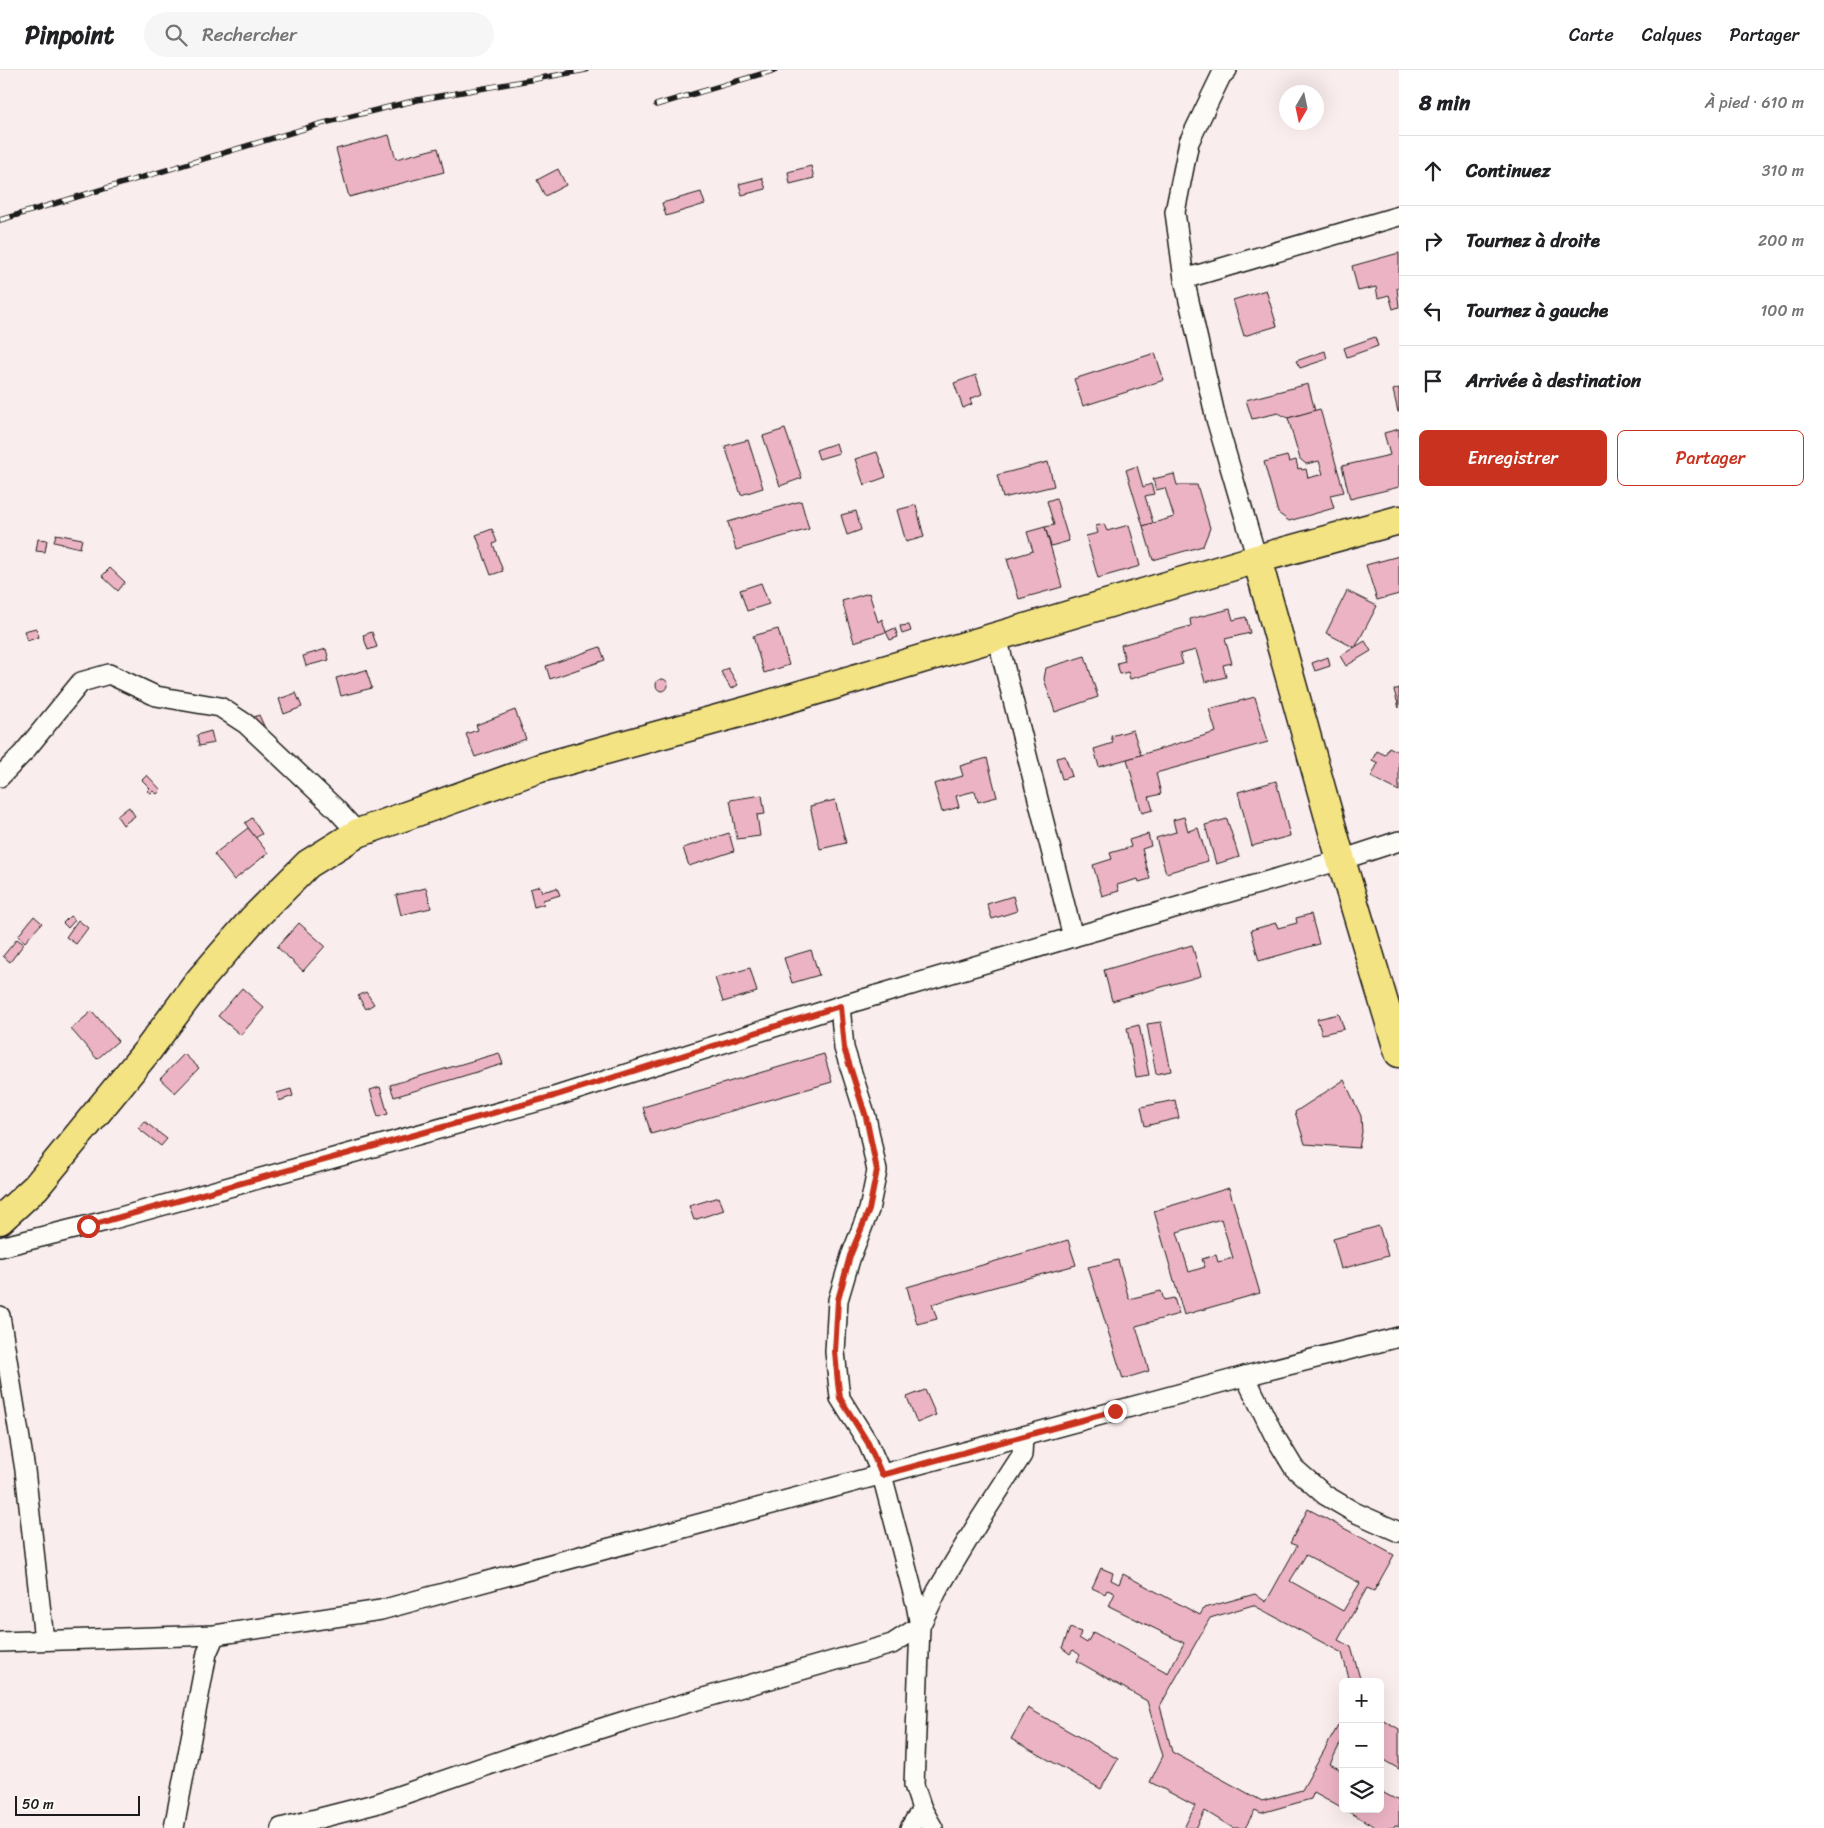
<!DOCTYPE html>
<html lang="fr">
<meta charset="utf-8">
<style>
:root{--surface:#fff;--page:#f6f6f6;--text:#202124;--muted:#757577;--line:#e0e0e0;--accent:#c8321e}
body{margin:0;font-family:Sriracha,sans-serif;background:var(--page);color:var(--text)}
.controls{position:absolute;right:15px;bottom:15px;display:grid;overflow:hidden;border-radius:8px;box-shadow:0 5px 20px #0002}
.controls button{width:45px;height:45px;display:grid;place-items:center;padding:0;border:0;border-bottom:1px solid var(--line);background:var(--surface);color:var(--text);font:25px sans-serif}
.compass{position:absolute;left:1279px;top:15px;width:45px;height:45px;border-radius:50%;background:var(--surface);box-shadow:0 5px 20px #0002;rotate:189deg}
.scale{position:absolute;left:15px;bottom:12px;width:125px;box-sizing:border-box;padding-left:5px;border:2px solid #1c1c1c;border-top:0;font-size:14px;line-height:18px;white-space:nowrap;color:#1c1c1c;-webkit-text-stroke:4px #fdfcf7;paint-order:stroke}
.stop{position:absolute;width:15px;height:15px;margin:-11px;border:4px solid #c8321e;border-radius:50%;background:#fff}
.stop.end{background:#c8321e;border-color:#fff;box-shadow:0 1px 5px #0008}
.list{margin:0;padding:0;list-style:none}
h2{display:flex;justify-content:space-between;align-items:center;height:65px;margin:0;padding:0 20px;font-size:21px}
h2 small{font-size:16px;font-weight:400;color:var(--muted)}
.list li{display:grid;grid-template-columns:32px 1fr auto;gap:15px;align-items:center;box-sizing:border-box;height:70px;padding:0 20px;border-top:1px solid var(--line)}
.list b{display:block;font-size:19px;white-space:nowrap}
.list em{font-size:16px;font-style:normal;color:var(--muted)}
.actions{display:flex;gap:10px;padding:15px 20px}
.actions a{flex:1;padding:11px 0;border:1px solid var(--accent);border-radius:8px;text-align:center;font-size:18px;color:var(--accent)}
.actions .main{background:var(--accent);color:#fff}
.icon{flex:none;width:28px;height:28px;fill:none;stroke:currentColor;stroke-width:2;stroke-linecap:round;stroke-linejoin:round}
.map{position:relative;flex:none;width:1399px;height:1758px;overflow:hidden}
header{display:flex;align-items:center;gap:30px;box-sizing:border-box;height:70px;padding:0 25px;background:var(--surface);border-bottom:1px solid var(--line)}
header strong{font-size:24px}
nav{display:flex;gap:28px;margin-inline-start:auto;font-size:18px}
.search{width:350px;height:45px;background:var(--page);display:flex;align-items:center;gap:12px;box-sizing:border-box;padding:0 18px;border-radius:28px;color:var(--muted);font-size:19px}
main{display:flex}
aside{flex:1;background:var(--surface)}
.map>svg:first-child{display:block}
.building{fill:#ecb3c4;stroke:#1c1c1c;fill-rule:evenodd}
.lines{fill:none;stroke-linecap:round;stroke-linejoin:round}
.minor-casing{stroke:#1c1c1c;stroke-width:22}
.primary-casing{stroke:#1c1c1c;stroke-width:31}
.trunk-casing{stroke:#1c1c1c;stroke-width:31}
.minor{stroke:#fdfcf7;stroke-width:19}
.primary{stroke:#f4e382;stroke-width:28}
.trunk{stroke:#f4e382;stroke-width:28}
.rail-casing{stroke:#1c1c1c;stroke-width:5.5}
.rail{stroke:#fdfcf7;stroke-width:4;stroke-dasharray:11;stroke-linecap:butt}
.route{stroke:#c8321e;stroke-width:6}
</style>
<header>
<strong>Pinpoint</strong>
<div class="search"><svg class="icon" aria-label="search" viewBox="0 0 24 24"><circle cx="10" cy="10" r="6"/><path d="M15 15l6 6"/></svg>Rechercher</div>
<nav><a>Carte</a><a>Calques</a><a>Partager</a></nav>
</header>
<main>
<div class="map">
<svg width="1399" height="1758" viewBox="0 0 1399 1758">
<rect width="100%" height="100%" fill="#faeded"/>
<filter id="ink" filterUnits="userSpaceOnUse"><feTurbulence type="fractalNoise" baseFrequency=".02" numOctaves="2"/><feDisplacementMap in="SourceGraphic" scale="10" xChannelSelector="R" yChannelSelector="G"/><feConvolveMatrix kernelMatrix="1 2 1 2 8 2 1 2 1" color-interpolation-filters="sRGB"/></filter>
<g filter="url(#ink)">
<!-- building -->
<g class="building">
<path d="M389 65 396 89 438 78 444 102 349 127 336 79Z"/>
<path d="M811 96 814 108 790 114 788 102Z"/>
<path d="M558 99 566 115 545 126 537 110Z"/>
<path d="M762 108 766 119 742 125 739 114Z"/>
<path d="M701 122 705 134 666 146 662 133Z"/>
<path d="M1399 183V218H1397L1399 237 1393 239 1389 225 1378 228 1376 217 1358 221 1352 196Z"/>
<path d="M1266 220 1277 256 1244 266 1233 230Z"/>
<path d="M1375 267 1378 276 1347 287 1344 278Z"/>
<path d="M1325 281 1327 289 1300 298 1296 291Z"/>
<path d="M1155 283 1164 310 1083 336 1074 309Z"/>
<path d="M976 305 982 324 970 329 972 334 963 338 954 313Z"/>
<path d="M1308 314 1315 341 1288 348 1278 343 1252 349 1246 330Z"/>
<path d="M1399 318V342H1398L1393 320Z"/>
<path d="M1320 339 1344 422 1330 425 1334 438 1289 451 1278 443 1264 392 1287 386 1289 392 1296 390 1298 399 1301 398 1302 400 1306 399 1308 408 1323 404 1319 391 1306 394 1300 389 1288 348Z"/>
<path d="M785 359 802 408 780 416 763 366Z"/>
<path d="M1399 359V417L1350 429 1342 396 1390 385 1384 363Z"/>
<path d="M748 370 763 418 741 425 725 376Z"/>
<path d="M836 373 839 383 819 389 816 380Z"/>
<path d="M877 382 886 407 864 415 855 389Z"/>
<path d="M1048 392 1054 416 1003 428 997 405Z"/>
<path d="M1137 396 1143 417 1151 414 1154 424 1145 426 1153 453 1143 456 1126 400Z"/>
<path d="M1174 404 1177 415H1197L1210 458 1203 476 1153 490 1143 456 1174 447 1165 418 1156 420 1153 409Z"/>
<path d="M1056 428 1069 471 1051 476 1045 457 1054 455 1047 431Z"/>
<path d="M801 431 809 459 736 480 728 452Z"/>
<path d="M916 435 924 467 906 472 897 440Z"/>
<path d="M856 441 861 460 847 465 841 445Z"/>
<path d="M1104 454 1107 461 1129 455 1140 496 1098 508 1086 466 1098 463 1096 456Z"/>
<path d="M1045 457 1062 517 1019 529 1007 489 1033 481 1027 462Z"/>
<path d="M492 459 497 472 493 474 503 501 491 505 476 465Z"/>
<path d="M56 464 82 469 80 478 54 472Z"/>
<path d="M38 469 47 470 45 482 36 481Z"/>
<path d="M1399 486V524L1377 530 1366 495Z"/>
<path d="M110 498 125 512 118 521 102 506Z"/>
<path d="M761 513 769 534 747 541 740 520Z"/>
<path d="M1347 521 1377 536 1355 578 1326 563Z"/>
<path d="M869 523 878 552 882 549 886 562 854 572 842 531Z"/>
<path d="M1230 539 1233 550 1246 547 1250 563 1225 569 1232 593 1223 595 1226 607 1205 612 1196 580 1180 584 1183 594 1130 609 1128 602 1120 604 1117 593 1125 591 1121 575 1191 556 1190 549Z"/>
<path d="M909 555 911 561 902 564 900 556Z"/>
<path d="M36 558 39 567 27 571 24 561Z"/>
<path d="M895 558 898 567 890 570 886 562Z"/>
<path d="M778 559 789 595 764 603 753 566Z"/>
<path d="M372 562 377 577 368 580 363 565Z"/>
<path d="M1365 571 1371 581 1346 596 1340 586Z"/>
<path d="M600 577 605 590 550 609 546 596Z"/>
<path d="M326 579 329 590 306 596 303 586Z"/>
<path d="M1085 586 1098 627 1055 642 1044 609 1046 598Z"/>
<path d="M1328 587 1330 596 1315 601 1312 593Z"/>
<path d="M728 598 738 615 731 619 721 602Z"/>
<path d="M366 600 372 618 341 626 336 608Z"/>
<circle cx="662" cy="615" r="6"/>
<path d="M1399 618V638L1394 620Z"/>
<path d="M296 623 302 637 284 644 279 629Z"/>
<path d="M1255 627 1268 672 1156 703 1161 724 1149 727 1153 740 1142 743 1127 689 1216 662 1209 639Z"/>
<path d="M515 640 526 669 475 687 466 664 478 660 476 655Z"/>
<path d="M259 645 264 656 257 659 252 648Z"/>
<path d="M1133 660 1141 685 1099 697 1094 679 1113 673 1111 666Z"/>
<path d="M211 661 214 673 199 676 197 665Z"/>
<path d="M1389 677 1399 682V721L1371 707 1378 693 1372 690 1377 681 1385 685Z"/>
<path d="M1065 686 1072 706 1062 709 1056 688Z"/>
<path d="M987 688 997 727 978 732 975 721 956 726 959 737 942 742 934 714 963 706 960 696Z"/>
<path d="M147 705 161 720 157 724 153 721 151 723 147 721 150 718 142 710Z"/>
<path d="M1276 711 1290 766 1252 776 1238 722Z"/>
<path d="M762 725 765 744 757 745 760 766 737 769 730 730Z"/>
<path d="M835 730 846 773 820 779 810 736Z"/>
<path d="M129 737 135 746 123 755 117 746Z"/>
<path d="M1184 747 1188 761 1198 758 1208 791 1166 803 1156 768 1176 762 1173 750Z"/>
<path d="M252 748 262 764 255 768 245 753Z"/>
<path d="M1227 749 1239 787 1216 794 1205 755Z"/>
<path d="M248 758 268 783 234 810 214 784Z"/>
<path d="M729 763 734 781 689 796 683 778Z"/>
<path d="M1148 764 1151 776 1142 779 1150 809 1139 812 1138 809 1117 815 1119 821 1102 826 1093 795 1112 789 1110 783 1131 777 1129 770Z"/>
<path d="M540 816 542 822 557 818 560 825 543 830 544 834 534 837 530 819Z"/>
<path d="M426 818 431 838 401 845 396 825Z"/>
<path d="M1013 826 1017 841 992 849 987 834Z"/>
<path d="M1311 844 1319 874 1259 891 1251 860 1276 853 1278 858 1297 853 1296 848Z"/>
<path d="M34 846 42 853 25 872 18 866Z"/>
<path d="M70 846 75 850 68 858 63 853Z"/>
<path d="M78 850 88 858 76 874 66 867Z"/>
<path d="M299 853 325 876 303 901 277 877Z"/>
<path d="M17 869 24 874 10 892 3 886Z"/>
<path d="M1192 875 1201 906 1112 931 1104 900Z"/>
<path d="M811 880 819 905 792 913 784 888Z"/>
<path d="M750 898 757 922 723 932 715 908Z"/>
<path d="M242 918 264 938 241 965 218 946Z"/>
<path d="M366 922 374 934 366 939 358 926Z"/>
<path d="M92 941 118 971 97 989 71 959Z"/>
<path d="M1339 944 1344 959 1322 964 1317 949Z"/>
<path d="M1161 952 1171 1001 1156 1004 1147 954Z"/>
<path d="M1139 955 1149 1005 1136 1007 1127 958Z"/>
<path d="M499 983 503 994 394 1027 390 1015Z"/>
<path d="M184 984 199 998 175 1023 160 1009Z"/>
<path d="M824 984 832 1012 651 1064 643 1037Z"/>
<path d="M1344 1010 1361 1046 1362 1062 1359 1078 1305 1074 1295 1042Z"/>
<path d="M380 1017 388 1044 378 1047 370 1020Z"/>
<path d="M291 1019 293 1026 279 1031 277 1023Z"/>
<path d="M1175 1030 1179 1048 1145 1056 1141 1037Z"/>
<path d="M144 1051 167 1069 161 1076 138 1058Z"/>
<path d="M1229 1118 1260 1223 1184 1245 1154 1141ZM1221 1149 1233 1188 1218 1192 1216 1185 1202 1189 1205 1197 1189 1202 1177 1162Z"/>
<path d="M719 1127 724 1140 694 1150 689 1136Z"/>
<path d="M1379 1156 1388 1186 1341 1199 1333 1169Z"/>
<path d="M1068 1170 1076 1195 932 1234 937 1249 917 1254 907 1217Z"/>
<path d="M1118 1190 1129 1229 1161 1221 1164 1230 1174 1228 1179 1244 1136 1256 1149 1301 1123 1309 1088 1197Z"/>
<path d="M925 1320 936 1345 917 1353 907 1327Z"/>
<path d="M1308 1439 1394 1485 1374 1521 1367 1518 1338 1570 1351 1577 1361 1612H1350L1342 1583 1253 1535 1210 1548 1160 1636 1172 1682 1262 1731 1302 1720 1343 1647V1668L1330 1694 1343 1701V1738L1314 1722 1311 1729 1261 1743 1255 1740 1245 1758H1233L1205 1741 1196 1758H1184L1195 1736 1150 1712 1163 1686 1147 1631 1077 1591 1080 1585 1073 1580 1070 1584 1062 1578 1070 1558 1081 1562 1079 1568 1087 1573 1093 1562 1168 1603 1184 1573 1109 1536 1115 1523 1107 1520 1105 1524 1092 1518 1101 1498 1113 1503 1111 1510 1119 1514 1123 1504 1200 1545 1204 1538 1255 1524 1266 1532 1297 1476 1290 1473ZM1306 1485 1360 1513 1343 1541 1290 1511Z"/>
<path d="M1028 1638 1118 1689 1101 1719 1011 1669Z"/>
<path d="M1380 1648 1399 1659V1699L1380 1688 1384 1680 1380 1678Z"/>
<path d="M1380 1721 1399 1731V1757L1395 1755 1393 1758H1377L1344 1739H1380Z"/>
</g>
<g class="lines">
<!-- minor casing -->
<g class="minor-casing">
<g id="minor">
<path d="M1227 0 1221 6 1189 72 1175 142 1184 209 1216 349 1257 489"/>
<path d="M1184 209 1399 146"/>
<path d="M997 567 1073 867"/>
<path d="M0 707 24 682 81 612 109 604 156 626 220 637 246 654 335 738 358 763"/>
<path d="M840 936 844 978 866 1047 877 1101 869 1140 851 1186 838 1230 835 1282 840 1328 868 1373 882 1405 916 1534 920 1556 914 1715 922 1739 933 1758"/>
<path d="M0 1177 106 1151 554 1027 840 936 1073 867 1341 790 1399 771"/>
<path d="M0 1246 25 1400 44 1570"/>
<path d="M1245 1306 1274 1365 1294 1398 1325 1425 1354 1442 1399 1462"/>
<path d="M0 1572 215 1565 381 1540 1245 1306 1399 1267"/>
<path d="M174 1758 207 1583 215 1565"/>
<path d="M281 1758 375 1734 535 1679 634 1648 892 1574 920 1556 937 1521 981 1448 1022 1385 1023 1366"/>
<path d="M910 1758 922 1739"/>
</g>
</g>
<!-- primary casing -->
<g class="primary-casing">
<path id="primary" d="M1257 489 1399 450"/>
</g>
<!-- trunk casing -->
<g class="trunk-casing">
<path id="trunk" d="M0 1150 36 1117 148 980 200 910 253 849 308 794 358 763 540 698 750 640 1257 489 1341 790 1399 983"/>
</g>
<!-- minor -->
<use href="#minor" class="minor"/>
<!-- primary -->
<use href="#primary" class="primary"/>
<!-- trunk -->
<use href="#trunk" class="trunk"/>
<!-- rail casing -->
<g class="rail-casing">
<g id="rail">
<path d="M656 35 775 0"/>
<path d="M0 150 320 54 417 30 586 0"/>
</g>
</g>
<!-- rail -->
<use href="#rail" class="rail"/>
</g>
</g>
<g class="lines" filter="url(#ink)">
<!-- route -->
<path class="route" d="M88 1156 554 1026 840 936 844 978 866 1047 877 1100 869 1140 850 1186 838 1230 835 1282 838 1313 840 1328 868 1373 882 1405 1115 1341"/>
</g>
</svg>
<div class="controls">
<button>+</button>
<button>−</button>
<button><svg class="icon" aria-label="layers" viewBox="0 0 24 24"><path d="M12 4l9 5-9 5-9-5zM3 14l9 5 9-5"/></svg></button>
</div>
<svg class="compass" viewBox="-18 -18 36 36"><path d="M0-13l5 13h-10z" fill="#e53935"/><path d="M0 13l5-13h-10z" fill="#757577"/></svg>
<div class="scale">50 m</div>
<div class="stop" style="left:88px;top:1156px"></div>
<div class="stop end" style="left:1115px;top:1341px"></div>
</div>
<aside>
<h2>8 min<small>À pied · 610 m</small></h2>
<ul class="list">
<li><svg class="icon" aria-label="ahead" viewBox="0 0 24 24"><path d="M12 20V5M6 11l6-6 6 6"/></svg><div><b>Continuez</b></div><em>310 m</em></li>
<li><svg class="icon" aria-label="right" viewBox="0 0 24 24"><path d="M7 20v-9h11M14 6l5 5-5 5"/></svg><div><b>Tournez à droite</b></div><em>200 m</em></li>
<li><svg class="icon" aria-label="left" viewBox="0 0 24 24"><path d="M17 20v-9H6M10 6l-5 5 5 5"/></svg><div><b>Tournez à gauche</b></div><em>100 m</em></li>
<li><svg class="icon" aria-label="arrive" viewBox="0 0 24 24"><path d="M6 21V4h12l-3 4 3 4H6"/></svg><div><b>Arrivée à destination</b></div></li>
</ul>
<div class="actions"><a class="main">Enregistrer</a><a>Partager</a></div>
</aside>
</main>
